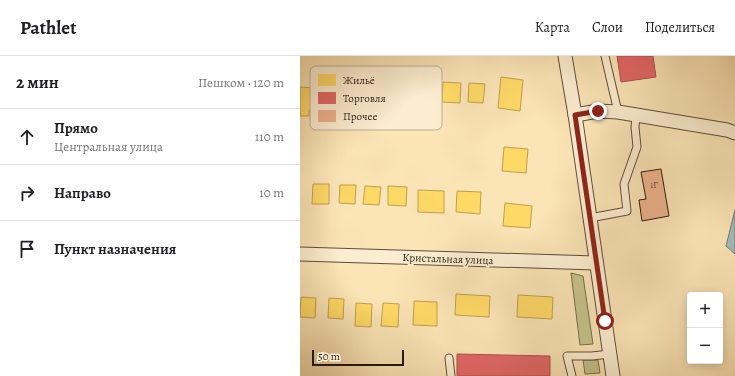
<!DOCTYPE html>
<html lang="ru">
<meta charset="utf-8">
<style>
:root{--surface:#fff;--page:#f2f2f2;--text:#202124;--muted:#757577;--line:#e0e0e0}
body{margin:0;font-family:Alegreya,serif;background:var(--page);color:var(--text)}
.controls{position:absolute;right:12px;bottom:12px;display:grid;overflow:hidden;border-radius:4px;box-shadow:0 2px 10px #0003}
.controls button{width:36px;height:36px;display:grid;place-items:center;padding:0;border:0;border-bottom:1px solid var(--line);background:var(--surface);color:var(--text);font:20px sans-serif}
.scale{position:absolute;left:12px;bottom:10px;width:92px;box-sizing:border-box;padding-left:4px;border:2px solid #281b14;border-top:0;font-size:11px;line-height:14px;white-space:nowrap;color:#281b14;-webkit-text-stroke:3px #fcedd0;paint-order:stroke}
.stop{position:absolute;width:12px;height:12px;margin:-9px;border:3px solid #8f2418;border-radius:50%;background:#fff}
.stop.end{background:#8f2418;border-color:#fff;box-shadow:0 1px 4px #0008}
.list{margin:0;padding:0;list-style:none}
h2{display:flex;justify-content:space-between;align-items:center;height:52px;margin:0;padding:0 16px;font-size:17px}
h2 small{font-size:13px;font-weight:400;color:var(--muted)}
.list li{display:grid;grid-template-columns:26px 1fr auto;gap:12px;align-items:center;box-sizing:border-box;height:56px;padding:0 16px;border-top:1px solid var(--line)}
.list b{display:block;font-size:15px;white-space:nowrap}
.list p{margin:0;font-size:13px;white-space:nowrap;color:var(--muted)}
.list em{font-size:13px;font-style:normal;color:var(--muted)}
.icon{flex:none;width:22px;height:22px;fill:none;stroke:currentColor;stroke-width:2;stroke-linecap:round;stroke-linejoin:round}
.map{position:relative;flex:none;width:435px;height:320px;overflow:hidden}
header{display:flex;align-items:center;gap:24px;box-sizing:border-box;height:56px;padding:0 20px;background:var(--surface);border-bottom:1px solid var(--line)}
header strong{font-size:19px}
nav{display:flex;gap:22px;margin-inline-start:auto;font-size:14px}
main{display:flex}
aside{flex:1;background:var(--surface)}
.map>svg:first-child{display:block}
.green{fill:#c4c28a;stroke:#766e4f}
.water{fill:#a4bcba;stroke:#727c78}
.homes{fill:#ffd966;stroke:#bea04d}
.shops{fill:#e06666;stroke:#a9504d}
.building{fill:#edb28c;stroke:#281b14}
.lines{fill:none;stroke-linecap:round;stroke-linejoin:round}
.service-casing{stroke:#5d4d3c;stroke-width:9}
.minor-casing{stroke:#5d4d3c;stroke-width:15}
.service{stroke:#fcedd0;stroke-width:7}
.minor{stroke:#fcedd0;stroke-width:13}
.route{stroke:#8f2418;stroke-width:5}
.labels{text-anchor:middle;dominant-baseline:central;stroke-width:4;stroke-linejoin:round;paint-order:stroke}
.number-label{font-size:9px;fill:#594132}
.street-label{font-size:11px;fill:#281b14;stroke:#fcedd0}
.key{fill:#fcedd0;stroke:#bcae98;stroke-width:1}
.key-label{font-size:11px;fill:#281b14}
</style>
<header>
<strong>Pathlet</strong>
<nav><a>Карта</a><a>Слои</a><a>Поделиться</a></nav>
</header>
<main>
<aside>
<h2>2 мин<small>Пешком · 120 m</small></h2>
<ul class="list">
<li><svg class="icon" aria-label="ahead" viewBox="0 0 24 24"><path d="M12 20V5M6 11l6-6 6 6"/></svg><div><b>Прямо</b><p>Центральная улица</p></div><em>110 m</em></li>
<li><svg class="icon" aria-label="right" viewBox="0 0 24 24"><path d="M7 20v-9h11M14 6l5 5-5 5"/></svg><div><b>Направо</b></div><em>10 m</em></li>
<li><svg class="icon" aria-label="arrive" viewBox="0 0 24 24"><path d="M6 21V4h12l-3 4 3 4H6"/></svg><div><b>Пункт назначения</b></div></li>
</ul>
</aside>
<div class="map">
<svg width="435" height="320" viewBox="0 0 435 320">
<rect width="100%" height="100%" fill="#fbe4b6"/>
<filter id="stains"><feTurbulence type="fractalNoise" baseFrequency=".005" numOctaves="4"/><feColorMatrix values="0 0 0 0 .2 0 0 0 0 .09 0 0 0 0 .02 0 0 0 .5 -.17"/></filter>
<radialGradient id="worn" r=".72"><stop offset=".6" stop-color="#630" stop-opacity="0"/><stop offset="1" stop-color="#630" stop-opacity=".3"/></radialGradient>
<!-- green -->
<g class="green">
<path d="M271 217 283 220 293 288 280 289Z"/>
<path d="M283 304H298L300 317 285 318Z"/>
</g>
<!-- water -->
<path class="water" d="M435 154V198L426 190Z"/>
<!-- homes -->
<g class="homes">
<path d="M201 21 223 24 220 55 198 52Z"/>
<path d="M143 26 161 27 160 47 142 46Z"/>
<path d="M169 27 185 28 183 47 168 46Z"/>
<path d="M0 31 14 32 13 54H9V60H0Z"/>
<path d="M204 91 228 93 226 117 202 115Z"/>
<path d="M13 128H29V148H12Z"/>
<path d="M40 129H56L55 148 39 147Z"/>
<path d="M65 130 81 131 79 149 63 148Z"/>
<path d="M88 130 107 131 106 150 88 149Z"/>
<path d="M118 134 144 135V157L118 156Z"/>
<path d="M157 135 181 136 180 158 156 156Z"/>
<path d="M205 147 232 150 230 172 203 170Z"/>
<path d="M156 238 190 240 189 261 155 259Z"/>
<path d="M218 239 253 241 252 263 217 261Z"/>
<path d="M1 241 16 242 15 262 0 261Z"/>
<path d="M29 242 44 243 43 263 28 262Z"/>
<path d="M114 245 137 246V270L113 269Z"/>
<path d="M56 247 72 248 71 271 55 270Z"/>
<path d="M83 247 99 248 98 271 81 270Z"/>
</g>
<!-- shops -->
<g class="shops">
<path d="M317 0H353L356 21 321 26Z"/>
<path d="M157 298 250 300V320H157Z"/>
</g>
<!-- building -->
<path class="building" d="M361 113 369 160 342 165 339 144 346 143 341 116Z"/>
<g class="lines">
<!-- service casing -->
<g class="service-casing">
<g id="service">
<path d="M305 0 318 56"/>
<path d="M290 162 327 155 324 128 337 91 335 71 336 60"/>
<path d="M149 302 151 320"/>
<path d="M272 320 267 300H292L310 298"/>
</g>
</g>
<!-- minor casing -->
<g class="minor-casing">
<g id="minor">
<path d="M265 0 275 59 313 320"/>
<path d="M275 59 298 55 318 56 427 74 435 77"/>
<path d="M0 198 296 207"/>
</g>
</g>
<!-- service -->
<use href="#service" class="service"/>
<!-- minor -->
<use href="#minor" class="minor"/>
</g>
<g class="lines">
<!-- route -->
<path class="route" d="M298 55 275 59 305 265"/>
</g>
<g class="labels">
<!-- number labels -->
<g class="number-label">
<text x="354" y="129">1Г</text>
</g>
<!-- street labels -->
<g class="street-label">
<text transform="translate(148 203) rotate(2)">Кристальная улица</text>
</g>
</g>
<!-- legend -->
<rect x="10" y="10" width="132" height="64" rx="6" class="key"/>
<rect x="18" y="18" width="18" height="12" fill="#ffd966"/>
<rect x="18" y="36" width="18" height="12" fill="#e06666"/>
<rect x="18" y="54" width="18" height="12" fill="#edb28c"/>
<g class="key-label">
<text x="43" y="28">Жильё</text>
<text x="43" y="46">Торговля</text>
<text x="43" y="64">Прочее</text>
</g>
<rect width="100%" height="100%" filter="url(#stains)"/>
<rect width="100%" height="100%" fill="url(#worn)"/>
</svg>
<div class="controls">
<button>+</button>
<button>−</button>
</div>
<div class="scale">50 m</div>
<div class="stop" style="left:305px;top:265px"></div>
<div class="stop end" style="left:298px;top:55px"></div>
</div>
</main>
